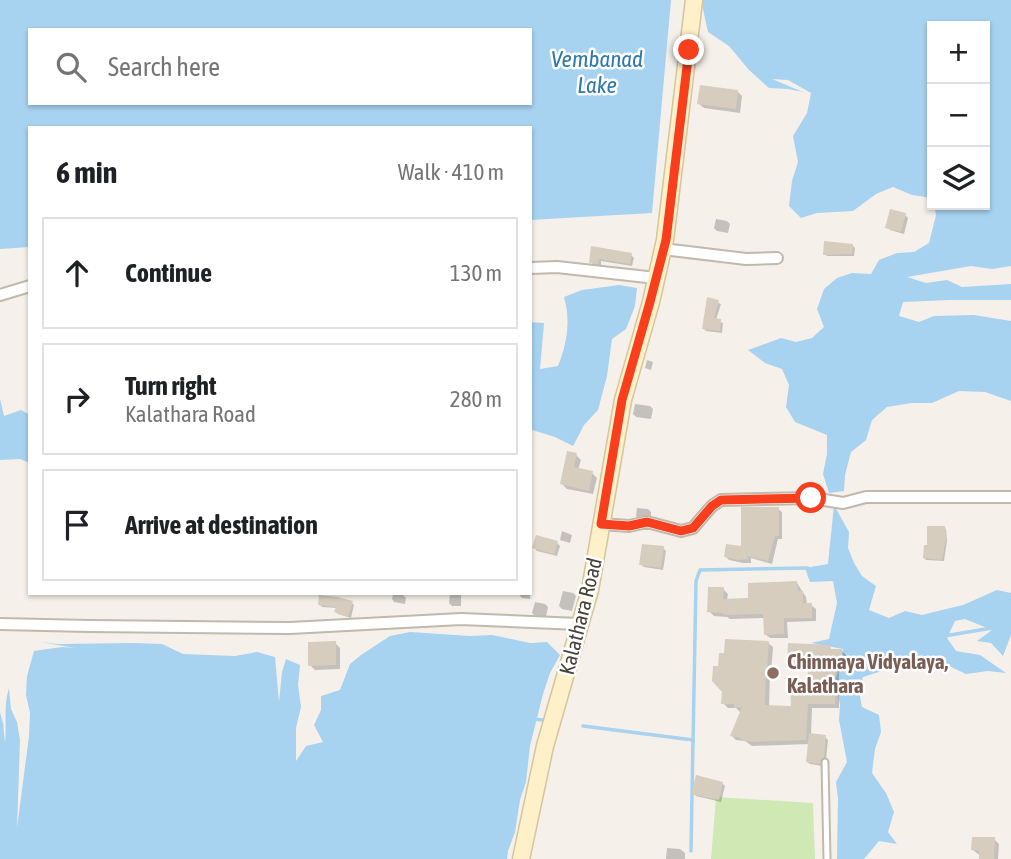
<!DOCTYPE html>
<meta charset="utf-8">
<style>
:root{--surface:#fff;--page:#f2f2f2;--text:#202124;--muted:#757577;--line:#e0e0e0}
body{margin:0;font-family:"Asap Condensed",sans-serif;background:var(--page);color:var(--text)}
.controls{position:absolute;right:21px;top:21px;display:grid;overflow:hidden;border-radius:0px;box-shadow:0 2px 5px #0004}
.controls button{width:63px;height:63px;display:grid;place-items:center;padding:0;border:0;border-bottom:2px solid var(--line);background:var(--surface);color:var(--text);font:35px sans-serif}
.stop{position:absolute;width:21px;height:21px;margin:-16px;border:5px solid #f73f1e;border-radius:50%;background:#fff}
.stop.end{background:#f73f1e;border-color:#fff;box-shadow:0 2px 7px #0008}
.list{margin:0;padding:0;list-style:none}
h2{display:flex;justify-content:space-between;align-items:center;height:91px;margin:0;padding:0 28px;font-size:30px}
h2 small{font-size:23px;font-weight:400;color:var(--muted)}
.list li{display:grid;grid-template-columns:46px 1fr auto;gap:21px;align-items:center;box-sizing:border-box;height:112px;margin:0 14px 14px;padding:0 14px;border:2px solid var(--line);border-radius:0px}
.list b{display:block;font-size:26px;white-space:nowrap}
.list p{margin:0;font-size:23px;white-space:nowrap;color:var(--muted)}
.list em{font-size:23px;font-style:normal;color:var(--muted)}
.icon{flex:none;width:38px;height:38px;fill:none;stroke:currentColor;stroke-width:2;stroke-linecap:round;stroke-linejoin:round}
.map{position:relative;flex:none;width:1011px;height:859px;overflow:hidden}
.search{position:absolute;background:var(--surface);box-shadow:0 2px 5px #0004;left:28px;top:28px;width:504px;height:77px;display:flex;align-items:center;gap:18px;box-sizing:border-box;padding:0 24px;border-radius:0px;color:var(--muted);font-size:26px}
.panel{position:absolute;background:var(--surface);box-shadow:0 2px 5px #0004;left:28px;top:126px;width:504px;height:469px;border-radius:0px}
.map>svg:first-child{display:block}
.green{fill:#d0e8b3}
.water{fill:#a7d2f0;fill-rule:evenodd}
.shadow{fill:#0003}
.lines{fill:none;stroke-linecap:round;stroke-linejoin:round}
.stream{stroke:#a7d2f0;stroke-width:3.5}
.building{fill:#d6cdbf}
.lane-casing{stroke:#c0b9ac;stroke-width:9}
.street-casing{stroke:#c0b9ac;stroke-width:14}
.secondary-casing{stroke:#d4c59a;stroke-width:19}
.lane{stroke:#fff;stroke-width:5}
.street{stroke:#fff;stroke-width:10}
.secondary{stroke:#fef1ca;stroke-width:16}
.route{stroke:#f73f1e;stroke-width:9}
.education-dot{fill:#8d6e63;stroke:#fff;stroke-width:2.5}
.labels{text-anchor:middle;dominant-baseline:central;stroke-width:5;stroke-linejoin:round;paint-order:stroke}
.street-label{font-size:21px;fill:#484238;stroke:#fff}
.education-label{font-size:21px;font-weight:bold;fill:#785e54;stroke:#fff;text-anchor:start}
.water-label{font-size:23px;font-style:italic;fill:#2f78ac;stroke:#fff}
</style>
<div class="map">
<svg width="1011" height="859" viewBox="0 0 1011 859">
<rect width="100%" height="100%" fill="#f5f1ea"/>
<!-- green -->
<path class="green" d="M716 797 813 803 815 859H711Z"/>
<!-- water -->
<g class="water">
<path d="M0 0H671L652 213 530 220V128H30V247L0 249ZM30 30H530V103H30Z"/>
<path d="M701 0H1011V266L992 269 971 266 907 277 926 283 947 280 962 287 1011 284V300H949L903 302 899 316 919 322 934 316 974 315 1011 321V401L985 392 959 391 932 403H912L887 407 872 420 866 440 851 452 845 475 844 491 829 493 823 474 827 454V435L795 422 786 407 789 385 782 369 765 363 748 350 781 338 796 342 812 338 824 327 817 309 824 289 837 278 852 273 871 274 879 260 897 253 914 252 929 243 936 215 934 205H985V26H932V200V198L912 195 893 187 876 194 853 211 817 213 801 218 789 206 792 181 798 162 793 136 807 113 811 93 788 80 772 79 803 92 788 89 769 88 749 70 729 46 708 32Z"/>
<path d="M619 285 637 288 635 306 626 329 612 339 607 376 598 410 584 425 573 446 555 437 532 430 530 431V322L544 323 540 369 558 366C567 344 571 320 564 297L582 290Z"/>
<path d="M0 399 4 416 21 410 30 415V463L20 459 0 460Z"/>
<path d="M834 505 849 532 848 548 854 563 862 576 876 586 869 610 889 618 905 611 922 615 942 610 963 605 997 590 1011 593V635L1003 656 991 643 977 641 992 630 965 619 955 621 947 638 956 651 980 655 1006 673 988 671 966 674 949 666 925 665 901 671 885 670 863 677 859 691 862 707 879 715 881 732 875 749 872 773 886 793 894 812 888 832 897 844 879 841 864 859H837L838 798 836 782 847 762 839 720 840 705 835 680 840 666 843 649 811 643 829 639 837 603 833 581 810 582 805 568 828 564Z"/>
<path d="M410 632 470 636 492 635 530 643 547 642 560 655 550 673 543 694 530 746 526 782 520 800 515 832 508 851 507 859H0V712L3 723 5 743C7 723 3 707 9 688L11 709 17 722 20 740 17 828 29 736 30 713 26 695 27 676 34 651 62 647 75 648 40 642 57 644 134 643 162 644 183 654 235 656 257 652 275 657 279 702 282 672 286 659 300 665 298 685 301 707 296 728V761L306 746 323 742 314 725 321 710V696L340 690 350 664 361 655 390 636Z"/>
</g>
<!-- shadow -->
<g class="shadow">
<path d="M737 91 742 96 740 113 704 108 699 104Z"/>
<path d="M905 215 908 218 904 234 890 230 887 227Z"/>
<path d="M716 219 727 221 730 224 728 233 717 231 714 228Z"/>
<path d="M852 245 855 248 854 256H827L825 254Z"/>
<path d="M593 248 631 255 634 258 632 266 601 261V266L594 265 591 262Z"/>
<path d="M708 299 721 304 716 320 723 323 722 333 706 331 704 329Z"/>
<path d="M647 360 653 362 651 370 645 368Z"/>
<path d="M635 404 650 406 653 409 651 419 636 417 633 414Z"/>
<path d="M576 455 581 460 578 470 592 473 597 478 593 494 567 489 562 484Z"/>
<path d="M637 508 648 509 651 512V517L639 519 636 516Z"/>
<path d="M778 509 782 512V539H778L772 564 751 558V563H743L729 560 725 556 743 548Z"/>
<path d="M945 528 946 529 947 541 944 561 926 560 924 558Z"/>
<path d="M562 531 572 535 570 543 560 540Z"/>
<path d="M557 543 560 546 557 556 537 551 534 548Z"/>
<path d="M663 548 666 551 663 570 644 567 641 564Z"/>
<path d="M797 583 806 597 807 605H811L816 609V621L787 622 788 638H770L765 634V618L730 619 727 617 714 616 709 611 723 589 728 594 727 600H750Z"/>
<path d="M530 584 531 585 530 599 522 598 520 596V593H530Z"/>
<path d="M563 591 573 593 576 596 572 611 562 609 559 606Z"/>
<path d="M381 593 403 595 406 598 405 604 394 602 392 599 393 595Z"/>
<path d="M450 593H461V606H452L449 603Z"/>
<path d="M535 602 545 604 548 607 546 617 535 616 532 613Z"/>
<path d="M352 603 354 605 351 618 338 614 336 612 337 608 322 607 320 605Z"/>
<path d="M335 643 340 648V669L315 670 310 665Z"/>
<path d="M768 643 773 647 771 673H770L769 707 792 708 809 690 810 669 794 668 789 663 833 651H842L847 656V666H839V708H812L811 735 825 737 828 740 826 760 823 762 822 766 810 764 807 762 809 744 752 746 745 741 736 740 732 736 741 713 736 708H728L723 703V691L720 668Z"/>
<path d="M722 783 725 786 721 802 696 796 693 793Z"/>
<path d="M994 839 999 844 998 859H981V855L978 854 973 850Z"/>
<path d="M667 848 680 849 685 853V859H666Z"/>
</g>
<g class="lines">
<!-- stream -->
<g class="stream">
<path d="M944 636 992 628"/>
<path d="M533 719 543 720"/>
<path d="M583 726 693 740 691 851"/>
<path d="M693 742 696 581 700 570 808 568"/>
</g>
</g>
<!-- building -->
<g class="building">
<path d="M700 85 738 90 736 109 697 104Z"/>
<path d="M890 209 906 213 901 232 885 228Z"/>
<path d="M824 241 853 244 852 254 823 255Z"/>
<path d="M591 246 632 253 630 264 599 259 598 264 589 263Z"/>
<path d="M707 297 719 300 714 318 721 319 720 331 702 329Z"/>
<path d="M567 451 577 453 574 467 593 471 589 491 560 484Z"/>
<path d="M741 507H779V536H775L768 561 747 556 748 559 738 560 724 557 726 544 741 546Z"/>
<path d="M927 526H945L946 539 942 560 923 558 924 545H927Z"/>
<path d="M536 535 558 541 554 554 532 548Z"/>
<path d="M642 544 664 546 661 568 639 565Z"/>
<path d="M797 581 798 591H803V603H812V618H784V634L764 635 763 614 723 615 724 613 707 612 708 587H724L723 599 748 598V583Z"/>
<path d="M319 595 338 597 353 601 348 617 334 612 336 607 318 605Z"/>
<path d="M725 639 769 641 767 669H766L765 705 791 706 790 688H807L808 665 787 664 788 643 830 645 831 649H842L843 662H835V704H808L806 740 746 742 738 737 730 736 742 707 734 708V704H721L722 692 712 681 713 666H718L719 653H724Z"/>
<path d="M336 641V665L308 666V642Z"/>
<path d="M809 733 826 735 824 757 821 759 820 764 806 762Z"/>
<path d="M696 775 723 782 719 800 691 794Z"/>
<path d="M972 837H995L994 859H979V851L971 850Z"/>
</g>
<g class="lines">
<!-- lane casing -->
<g class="lane-casing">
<path id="lane" d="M825 762 827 859"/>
</g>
<!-- street casing -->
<g class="street-casing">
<g id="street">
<path d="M663 249 746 259 777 258"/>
<path d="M530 268 557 267 656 278"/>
<path d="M0 295 30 286"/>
<path d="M601 524 629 526 647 522 681 531 693 528 712 506 721 500 812 498 843 503 866 497H1011"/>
<path d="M0 624 89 626 290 628 461 619 579 624"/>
</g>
</g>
<!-- secondary casing -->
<g class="secondary-casing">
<path id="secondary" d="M521 859 545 746 590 590 623 400 651 302 665 240 694 0"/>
</g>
<!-- lane -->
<use href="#lane" class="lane"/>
<!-- street -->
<use href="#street" class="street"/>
<!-- secondary -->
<use href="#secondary" class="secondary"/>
</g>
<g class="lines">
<!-- route -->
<path class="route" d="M689 50 666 240 650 302 622 400 601 524 629 526 647 522 681 531 693 528 712 506 721 500 811 498"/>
</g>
<!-- markers -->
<circle class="education-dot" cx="773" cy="673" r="7"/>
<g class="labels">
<!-- street labels -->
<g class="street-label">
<text transform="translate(580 616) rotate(-76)">Kalathara Road</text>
</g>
<!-- education labels -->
<g class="education-label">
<text x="787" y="661">Chinmaya Vidyalaya,<tspan x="787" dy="24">Kalathara</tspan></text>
</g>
<!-- water labels -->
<g class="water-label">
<text x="597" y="59">Vembanad<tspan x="597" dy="26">Lake</tspan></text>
</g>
</g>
</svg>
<div class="controls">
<button>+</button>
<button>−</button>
<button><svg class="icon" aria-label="layers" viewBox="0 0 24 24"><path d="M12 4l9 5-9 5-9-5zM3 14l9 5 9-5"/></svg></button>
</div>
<div class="stop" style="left:811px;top:498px"></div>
<div class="stop end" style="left:689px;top:50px"></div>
<div class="search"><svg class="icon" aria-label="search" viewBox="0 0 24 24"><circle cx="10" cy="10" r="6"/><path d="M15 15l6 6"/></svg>Search here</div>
<section class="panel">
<h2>6 min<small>Walk · 410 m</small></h2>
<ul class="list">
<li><svg class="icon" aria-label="ahead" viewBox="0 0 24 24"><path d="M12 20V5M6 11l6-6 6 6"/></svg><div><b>Continue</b></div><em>130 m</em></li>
<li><svg class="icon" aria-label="right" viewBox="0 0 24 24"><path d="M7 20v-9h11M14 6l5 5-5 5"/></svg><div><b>Turn right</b><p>Kalathara Road</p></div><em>280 m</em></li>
<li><svg class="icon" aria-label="arrive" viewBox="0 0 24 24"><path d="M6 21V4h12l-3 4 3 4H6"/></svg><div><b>Arrive at destination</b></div></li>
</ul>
</section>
</div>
